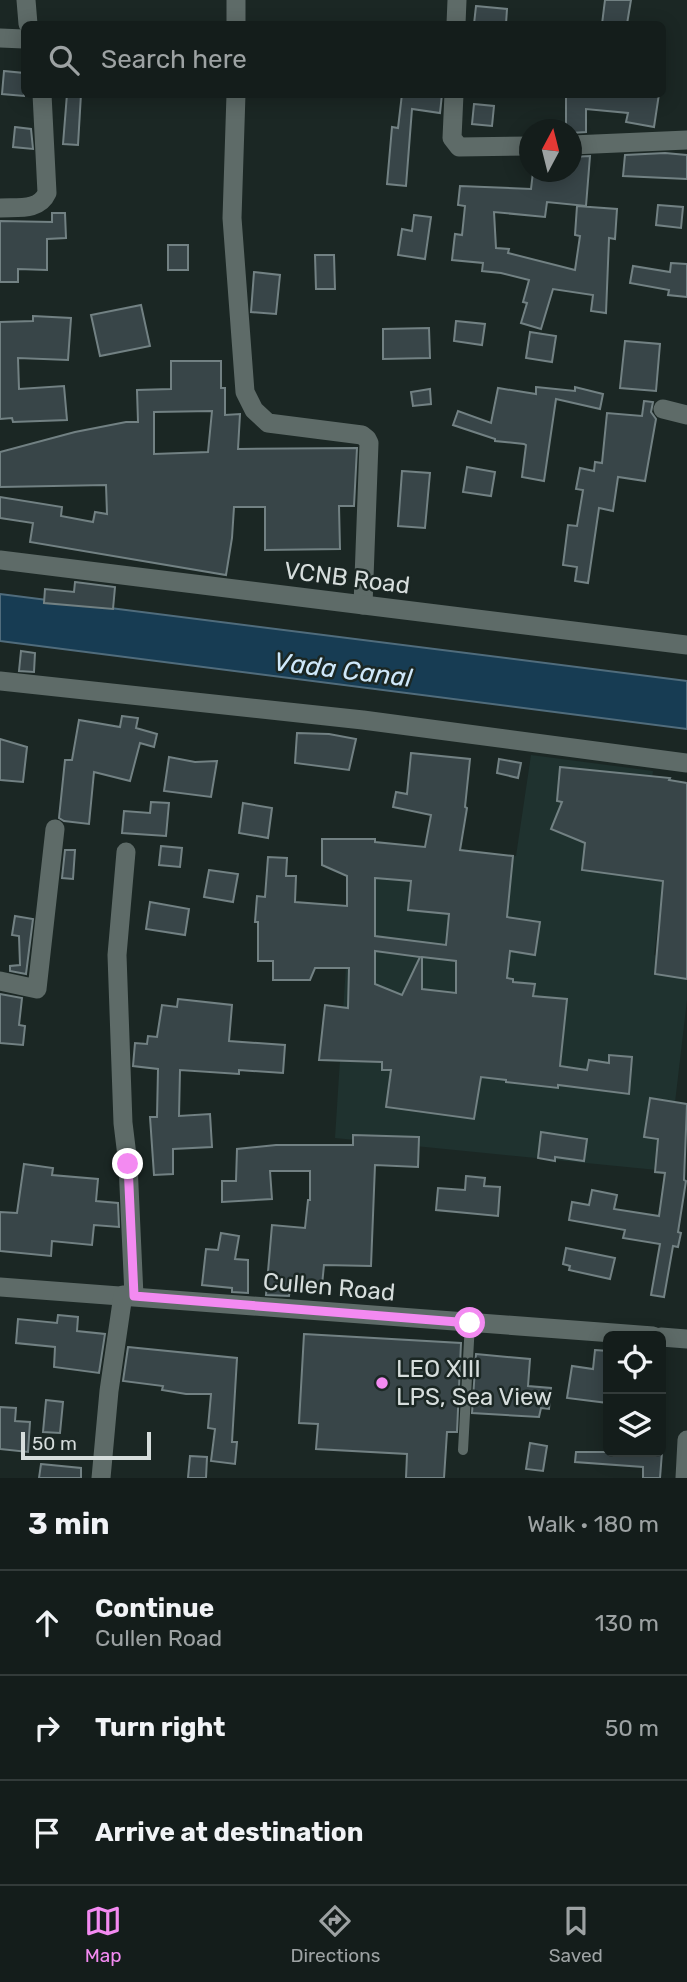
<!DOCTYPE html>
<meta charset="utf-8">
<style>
:root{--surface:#141d1b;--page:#1d2624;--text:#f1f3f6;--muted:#9da2a3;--line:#333b3a;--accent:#f38af1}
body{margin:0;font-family:Rubik,sans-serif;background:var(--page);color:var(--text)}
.controls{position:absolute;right:21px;bottom:21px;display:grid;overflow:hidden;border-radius:10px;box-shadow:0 4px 18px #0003}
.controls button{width:63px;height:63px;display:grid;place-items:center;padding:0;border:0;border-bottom:2px solid var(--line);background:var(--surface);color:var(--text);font:35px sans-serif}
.compass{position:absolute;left:519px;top:119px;width:63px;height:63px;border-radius:50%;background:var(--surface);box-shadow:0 4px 18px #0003;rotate:7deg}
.scale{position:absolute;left:21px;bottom:18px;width:130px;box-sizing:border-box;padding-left:7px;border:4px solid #d6dddc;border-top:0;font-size:19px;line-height:24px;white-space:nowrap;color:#d6dddc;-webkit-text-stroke:5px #1b2724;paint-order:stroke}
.stop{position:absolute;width:21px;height:21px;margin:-16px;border:5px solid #f38af1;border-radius:50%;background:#fff}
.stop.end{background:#f38af1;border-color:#fff;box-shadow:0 2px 7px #0008}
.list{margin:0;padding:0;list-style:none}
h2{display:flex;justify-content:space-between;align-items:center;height:91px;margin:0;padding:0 28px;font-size:30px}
h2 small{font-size:23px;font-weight:400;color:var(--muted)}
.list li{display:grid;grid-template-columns:46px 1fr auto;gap:21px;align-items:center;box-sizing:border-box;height:105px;padding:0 28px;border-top:2px solid var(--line)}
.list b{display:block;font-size:26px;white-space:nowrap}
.list p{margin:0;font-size:23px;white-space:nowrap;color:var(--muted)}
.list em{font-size:23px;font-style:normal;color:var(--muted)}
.icon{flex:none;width:38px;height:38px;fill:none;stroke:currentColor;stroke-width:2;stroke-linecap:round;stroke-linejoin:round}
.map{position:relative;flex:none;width:687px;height:1478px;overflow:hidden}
.search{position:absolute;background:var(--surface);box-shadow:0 4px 18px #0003;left:21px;right:21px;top:21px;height:77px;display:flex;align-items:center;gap:18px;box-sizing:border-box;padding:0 24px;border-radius:10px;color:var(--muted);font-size:26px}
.sheet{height:406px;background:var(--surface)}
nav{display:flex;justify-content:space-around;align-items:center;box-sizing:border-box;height:98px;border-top:2px solid var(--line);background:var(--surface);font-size:19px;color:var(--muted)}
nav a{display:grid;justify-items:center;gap:4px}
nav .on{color:var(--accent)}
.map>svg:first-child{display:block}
.built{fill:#1f322f}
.water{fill:#173c53;stroke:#506c7c;stroke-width:2}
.building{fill:#384548;stroke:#728183;stroke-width:2;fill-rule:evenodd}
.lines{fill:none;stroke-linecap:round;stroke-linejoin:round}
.service{stroke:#5e6b68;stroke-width:10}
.minor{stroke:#5e6b68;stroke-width:19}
.secondary{stroke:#5e6b68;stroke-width:19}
.route{stroke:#f38af1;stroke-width:9}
.poi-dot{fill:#f38af1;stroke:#1b2724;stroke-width:2.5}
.labels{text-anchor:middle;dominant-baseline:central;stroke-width:5;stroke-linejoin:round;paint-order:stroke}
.street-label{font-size:24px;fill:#d6dddc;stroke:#1b2724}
.poi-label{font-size:24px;fill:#d6dddc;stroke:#1b2724;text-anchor:start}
.water-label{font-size:26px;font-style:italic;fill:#cfe8fa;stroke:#1b2724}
</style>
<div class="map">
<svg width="687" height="1478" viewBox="0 0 687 1478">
<rect width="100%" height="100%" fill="#1b2724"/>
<!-- built -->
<path class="built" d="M531 755 653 771 648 810 672 813 654 955 687 961V1000L667 1171 335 1138 354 840 516 856Z"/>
<!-- water -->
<path class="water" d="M0 594 687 681V729L0 641Z"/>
<!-- building -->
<g class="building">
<path d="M605 0H631L627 24H602Z"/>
<path d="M476 6 507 9 506 24H474Z"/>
<path d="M4 71 24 73V96L2 94Z"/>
<path d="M67 94H81L78 145 63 144Z"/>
<path d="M402 94H442L440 113 412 109 406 186 387 184 392 127 398 128Z"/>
<path d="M566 94H659L654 127 626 122 628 113 586 109V132L571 133V130H566Z"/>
<path d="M474 104 494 106 492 126 472 124Z"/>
<path d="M15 127 31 129 33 149 13 147Z"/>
<path d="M665 153 687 155V179L623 176 625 155Z"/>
<path d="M590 156 586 206 547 202 545 217 494 212 496 248 509 249 508 253 575 270 580 236 575 235 577 206 617 209 615 239 609 238 606 313 591 311 593 295 553 289 541 329 521 323 527 303 523 302 529 280 501 273 482 271 483 263 452 260 455 234 462 235 465 206 458 205 460 186 531 189 533 172H571V157Z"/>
<path d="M658 205 683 207 681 228 656 225Z"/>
<path d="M52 213H65L66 238 47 239V270L18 269V282H0V221L52 222Z"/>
<path d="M414 215 431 217 425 259 398 255 402 229 412 231Z"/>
<rect x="168" y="245" width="20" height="25"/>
<path d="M315 255H334L335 289H316Z"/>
<path d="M671 263 687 264V297L668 295 669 290 630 283 633 266 670 272Z"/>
<path d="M254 272 280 275 276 314 251 312Z"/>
<path d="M141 305 150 346 100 356 91 315Z"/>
<path d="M33 316 71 318 68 360 18 358 19 389 64 386 67 420 13 422 12 418 0 419V322L33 321Z"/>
<path d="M456 321 485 324 482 345 454 341Z"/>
<path d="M429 328 430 358 383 359V329Z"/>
<path d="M530 332 556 336 552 362 526 358Z"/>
<path d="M625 341 660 344 656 391 620 388Z"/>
<path d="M171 361H221V388H225V415L240 414 238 449 357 448 354 506H339L340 549 265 550V507H234L232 538 226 575 30 542 33 523 0 518V497L62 507 61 516 93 522 95 512 107 514 106 485 0 487V452L75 432 126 422H138L137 390 171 389ZM212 411 208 452 154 454V412Z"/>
<path d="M536 387 575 391V387L603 394 600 409 556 399 544 481 522 477 526 445 524 444 495 441V439L453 425 458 411 491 423 498 388 536 394Z"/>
<path d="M430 389 431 404 413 406 411 392Z"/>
<path d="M644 401 653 402 651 412 656 419 645 481 618 477 613 511 599 508 588 583 575 581 577 567 563 565 568 525 577 526 583 490 576 489 580 468 594 471 595 462 602 463 607 413 642 416Z"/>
<path d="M467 467 495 472 491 496 463 492Z"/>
<path d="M402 471 430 473 425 528 398 526Z"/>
<path d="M75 582 115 587 113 609 44 603 45 589 74 592Z"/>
<path d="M21 651 35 653 34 672 19 671Z"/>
<path d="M122 716 138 718 136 728 157 734 154 747 140 743 130 781 94 772 89 824 64 821 59 818 65 760H72L79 720 120 727Z"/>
<path d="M297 733 329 734 356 739 349 770 295 763Z"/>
<path d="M0 739 27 747 23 782 0 780Z"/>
<path d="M411 753 470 759 465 807 467 808 460 850 513 856 507 917 540 922 535 955 510 951 507 978 513 979V982L535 984 533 996 567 999 560 1066 587 1070 589 1060 609 1063V1055L632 1057 629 1094 558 1085V1088L506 1082V1080L481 1077 474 1119 386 1107 391 1070H382V1062L319 1060 325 1005 348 1008 349 968H315L310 980H273V961H258V922H255L257 896 265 897 268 857 287 858 286 876H296L295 902 347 906V876L322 865V839H375V842L425 847 431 815 393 807 396 792 407 794ZM375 878 411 881 408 910 449 914 446 945 375 936ZM375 951 420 957 402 995 375 984ZM422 957 456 961V993L422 989Z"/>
<path d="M169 757 195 762 217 761 211 797 164 791Z"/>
<path d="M499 759 521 763 518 778 497 773Z"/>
<path d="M560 767 670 778 669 780 687 783V979L655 974 663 881 582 870 585 843 551 829 562 802 557 801Z"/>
<path d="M151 802 169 803 166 836 122 833 124 811 150 813Z"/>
<path d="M243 803 272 808 268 838 239 833Z"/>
<path d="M161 846 182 848 180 867 159 865Z"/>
<path d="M65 850H75L73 879 62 878Z"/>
<path d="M209 870 238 874 233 902 204 897Z"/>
<path d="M150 902 189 909 185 935 146 929Z"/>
<path d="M15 916 33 919 26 974 10 971V966L20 965 19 936 12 935Z"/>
<path d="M0 994 22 998 19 1025 25 1026 23 1045 0 1043Z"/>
<path d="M178 999 232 1005 229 1041 285 1045 283 1073 239 1070V1074L180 1070 179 1116 210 1114 212 1147 173 1149V1174L154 1175 150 1117H157L158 1069 133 1066 135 1043 147 1044 148 1036 157 1037 162 1005 177 1007Z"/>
<path d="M650 1098 687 1104 684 1180 686 1181 678 1232 681 1233 678 1247 673 1246 664 1297 651 1295 660 1244 623 1238 625 1230 569 1220 572 1202 589 1205 592 1190 617 1195 614 1209 659 1216 665 1173 655 1172 658 1139 644 1137Z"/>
<path d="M541 1132 587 1139 584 1161 555 1157V1161L538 1158Z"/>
<path d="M353 1135 419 1137 418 1167 375 1165 371 1266 324 1265 322 1285 291 1282 289 1296 266 1295 272 1225 305 1228 308 1200H310V1171H270L272 1199 222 1202V1181H236L237 1149 276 1145H353Z"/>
<path d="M24 1164 53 1168 52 1175 98 1179 96 1201 118 1203 119 1227 94 1225 92 1245 52 1241 51 1256 0 1251V1212L17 1213Z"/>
<path d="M466 1176 485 1178 484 1186 500 1187 498 1216 436 1210 438 1188 465 1190Z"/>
<path d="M221 1233 239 1236 235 1259 248 1260V1293L232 1292V1288L202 1285 206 1249 218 1250Z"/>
<path d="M566 1248 615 1258 610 1279 569 1270 570 1266 563 1264Z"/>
<path d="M58 1315 78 1317 77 1331 105 1334 99 1373 54 1367 55 1347 16 1343 18 1319 57 1323Z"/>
<path d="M304 1334 461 1343 457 1432H447L444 1478H406L407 1454 316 1449 318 1424 299 1423Z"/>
<path d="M128 1347 237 1358 232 1442H237L235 1464 211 1461 215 1429 208 1428 211 1394H186L162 1390 163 1386 123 1381Z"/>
<path d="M595 1350 608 1351V1403L567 1398 572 1366 593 1369Z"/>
<path d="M476 1354 530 1359 528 1386 551 1388 549 1409 541 1408 539 1417 472 1413Z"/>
<path d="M46 1400 63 1402 60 1433 43 1432Z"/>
<path d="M0 1407 16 1408 15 1421 30 1422 28 1452 0 1449Z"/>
<path d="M530 1443 547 1446 543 1471 526 1469Z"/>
<path d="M576 1452H662L660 1478H643V1467L575 1462Z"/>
<path d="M190 1456 207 1457 206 1478H188Z"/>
<path d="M41 1464 81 1468V1478H39Z"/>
</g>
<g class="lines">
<!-- service -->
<path class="service" d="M463 1450 470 1323"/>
<!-- minor -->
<g class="minor">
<path d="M26 0 28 24"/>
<path d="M236 0V24"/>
<path d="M456 24 457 0"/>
<path d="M0 38 24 39"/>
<path d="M236 94 232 218 245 392 254 410 268 423 362 435 367 439 369 443 363 605"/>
<path d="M454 94 452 138 459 147 530 146"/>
<path d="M572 145 687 140"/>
<path d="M0 208C18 207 39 211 47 193L42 94"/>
<path d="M663 409 687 415"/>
<path d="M126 852 117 955 123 1123 128 1164 134 1296"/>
<path d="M0 981 37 989 55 829"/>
</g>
<!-- secondary -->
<g class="secondary">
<path d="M0 560 687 645"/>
<path d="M0 681 363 720 687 763"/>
<path d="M0 1287 653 1336"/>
<path d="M661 1337 687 1339"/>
<path d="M101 1478 109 1391 123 1295"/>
<path d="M685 1478 687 1440"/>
</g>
</g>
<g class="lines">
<!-- route -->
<path class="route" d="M128 1164 134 1296 470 1323"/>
</g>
<!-- markers -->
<circle class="poi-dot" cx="382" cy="1383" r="7"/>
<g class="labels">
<!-- street labels -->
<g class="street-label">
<text transform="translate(347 578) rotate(7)">VCNB Road</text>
<text transform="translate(329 1287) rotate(5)">Cullen Road</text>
</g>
<!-- poi labels -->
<g class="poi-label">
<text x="396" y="1369">LEO XIII<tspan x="396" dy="28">LPS, Sea View</tspan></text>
</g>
<!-- water labels -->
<g class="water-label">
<text transform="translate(343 670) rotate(7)">Vada Canal</text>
</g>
</g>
</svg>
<div class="controls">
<button><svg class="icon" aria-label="locate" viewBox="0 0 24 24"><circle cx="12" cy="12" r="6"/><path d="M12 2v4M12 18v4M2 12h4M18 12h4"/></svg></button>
<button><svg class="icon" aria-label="layers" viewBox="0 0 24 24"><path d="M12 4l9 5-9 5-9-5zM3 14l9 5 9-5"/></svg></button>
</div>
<svg class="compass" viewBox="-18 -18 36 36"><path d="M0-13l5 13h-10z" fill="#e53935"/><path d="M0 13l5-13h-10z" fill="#9da2a3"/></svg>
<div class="scale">50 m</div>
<div class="stop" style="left:470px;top:1323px"></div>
<div class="stop end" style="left:128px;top:1164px"></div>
<div class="search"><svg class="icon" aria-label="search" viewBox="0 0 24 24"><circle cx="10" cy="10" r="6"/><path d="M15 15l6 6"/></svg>Search here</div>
</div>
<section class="sheet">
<h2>3 min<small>Walk · 180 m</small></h2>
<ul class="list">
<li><svg class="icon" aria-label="ahead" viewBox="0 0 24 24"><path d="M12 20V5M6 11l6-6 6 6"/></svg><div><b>Continue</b><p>Cullen Road</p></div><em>130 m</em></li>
<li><svg class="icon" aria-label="right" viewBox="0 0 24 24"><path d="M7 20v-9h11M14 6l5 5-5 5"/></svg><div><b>Turn right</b></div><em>50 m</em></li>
<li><svg class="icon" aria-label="arrive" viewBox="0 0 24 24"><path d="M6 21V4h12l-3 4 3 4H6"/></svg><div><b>Arrive at destination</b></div></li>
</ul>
</section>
<nav>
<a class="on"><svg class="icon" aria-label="map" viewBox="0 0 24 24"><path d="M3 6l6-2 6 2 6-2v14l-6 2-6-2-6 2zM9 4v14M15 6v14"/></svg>Map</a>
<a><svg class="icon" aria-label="directions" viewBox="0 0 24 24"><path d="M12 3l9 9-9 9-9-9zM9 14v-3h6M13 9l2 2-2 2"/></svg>Directions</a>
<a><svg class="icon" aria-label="saved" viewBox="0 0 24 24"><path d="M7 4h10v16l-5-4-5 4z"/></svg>Saved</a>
</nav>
